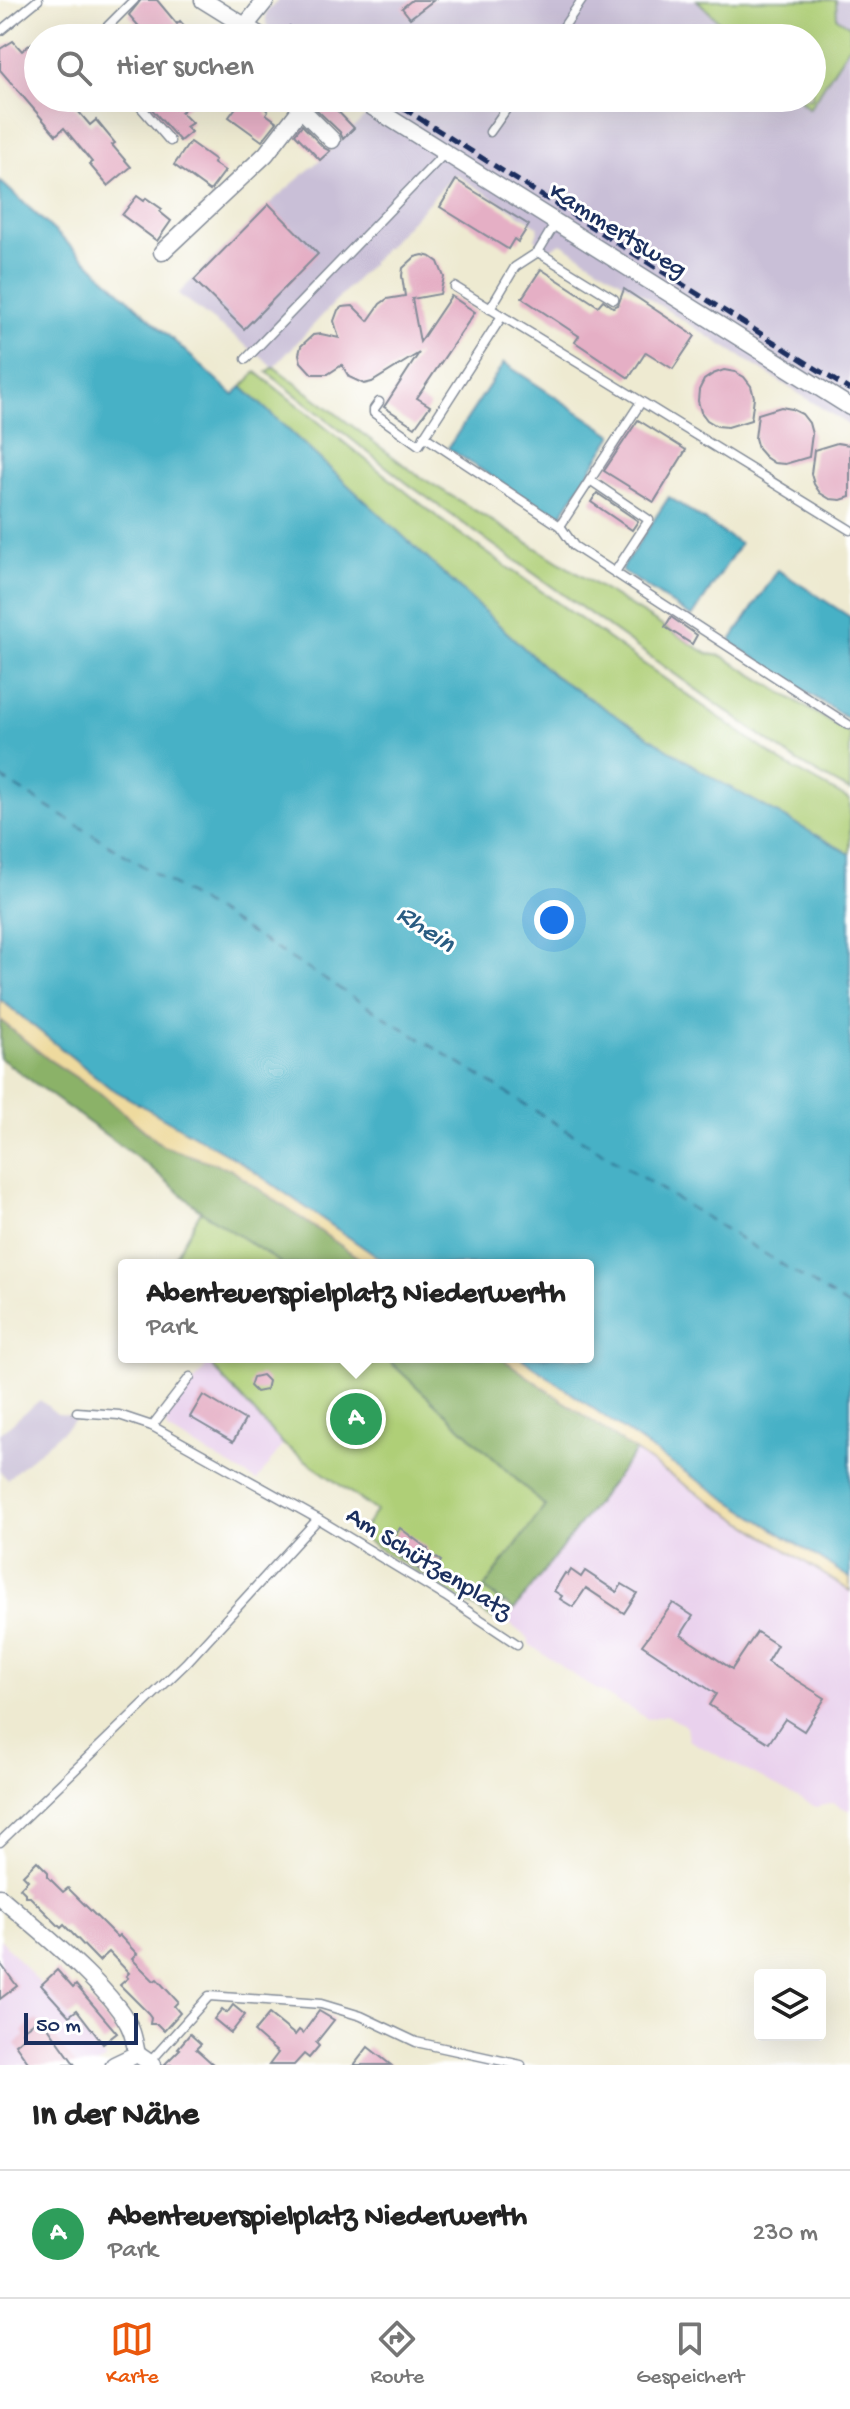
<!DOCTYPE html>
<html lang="de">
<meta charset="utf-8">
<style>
:root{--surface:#fff;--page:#f6f6f6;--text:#222;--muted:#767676;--line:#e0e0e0;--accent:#ea580c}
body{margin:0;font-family:"Gochi Hand",sans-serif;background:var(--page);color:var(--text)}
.controls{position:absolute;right:24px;bottom:24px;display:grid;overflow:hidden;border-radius:8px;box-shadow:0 8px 32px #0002}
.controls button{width:72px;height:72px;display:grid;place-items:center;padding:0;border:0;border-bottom:2px solid var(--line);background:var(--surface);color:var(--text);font:40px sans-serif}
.scale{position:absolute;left:24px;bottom:20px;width:114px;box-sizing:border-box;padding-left:8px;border:4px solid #1b2f5e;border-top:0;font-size:22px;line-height:28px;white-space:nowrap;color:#1b2f5e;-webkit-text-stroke:6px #fff;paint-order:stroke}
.you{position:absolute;left:554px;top:920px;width:28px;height:28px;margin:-20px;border:6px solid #fff;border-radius:50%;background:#1a73e8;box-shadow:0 0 0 12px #1a73e833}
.badge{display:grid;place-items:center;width:52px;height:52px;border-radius:50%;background:var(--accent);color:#fff;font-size:26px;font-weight:700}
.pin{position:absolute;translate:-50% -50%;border:4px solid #fff;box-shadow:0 2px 8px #0006}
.popup{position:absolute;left:118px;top:1259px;width:476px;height:104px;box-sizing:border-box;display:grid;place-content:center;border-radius:8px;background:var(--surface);filter:drop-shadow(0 2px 6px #0005);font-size:26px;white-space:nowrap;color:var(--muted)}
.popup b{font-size:30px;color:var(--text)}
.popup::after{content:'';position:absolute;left:50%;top:100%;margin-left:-16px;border:16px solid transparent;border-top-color:var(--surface)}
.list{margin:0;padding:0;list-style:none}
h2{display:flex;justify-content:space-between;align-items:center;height:104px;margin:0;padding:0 32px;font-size:34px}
h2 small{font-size:26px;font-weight:400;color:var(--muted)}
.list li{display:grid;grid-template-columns:52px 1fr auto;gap:24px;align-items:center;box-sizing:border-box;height:128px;padding:0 32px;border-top:2px solid var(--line)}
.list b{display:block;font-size:30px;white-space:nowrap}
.list p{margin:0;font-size:26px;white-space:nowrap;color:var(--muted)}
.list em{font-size:26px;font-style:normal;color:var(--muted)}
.icon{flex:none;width:44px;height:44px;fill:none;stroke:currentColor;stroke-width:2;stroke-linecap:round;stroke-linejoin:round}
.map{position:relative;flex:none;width:850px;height:2065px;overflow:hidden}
.search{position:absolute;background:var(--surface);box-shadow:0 8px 32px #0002;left:24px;right:24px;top:24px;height:88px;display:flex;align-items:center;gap:20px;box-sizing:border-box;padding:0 28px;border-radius:44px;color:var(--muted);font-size:30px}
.sheet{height:232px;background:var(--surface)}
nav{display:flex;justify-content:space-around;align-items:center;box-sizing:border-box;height:112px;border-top:2px solid var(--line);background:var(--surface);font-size:22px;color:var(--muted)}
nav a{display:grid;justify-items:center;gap:4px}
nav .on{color:var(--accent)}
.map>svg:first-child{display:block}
.built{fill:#e9d1ed}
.industrial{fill:#c9bfd7}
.green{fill:#afcf77;stroke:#657f6a;stroke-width:2}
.forest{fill:#8bb268;stroke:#537063;stroke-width:2}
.sand{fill:#eeda9e;stroke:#84847e;stroke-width:2}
.water{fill:#47b1c6;stroke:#317092;stroke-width:2}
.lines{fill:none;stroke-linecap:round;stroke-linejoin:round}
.ferry{stroke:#2a5c82;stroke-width:2;stroke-dasharray:10 8;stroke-linecap:butt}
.building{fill:#e5afc5}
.service-casing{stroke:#848c98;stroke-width:11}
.minor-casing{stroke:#848c98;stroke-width:19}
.service{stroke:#fff;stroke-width:8}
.minor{stroke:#fff;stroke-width:16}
.rail{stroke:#1b2f5e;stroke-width:5;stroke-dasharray:12 6;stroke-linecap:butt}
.labels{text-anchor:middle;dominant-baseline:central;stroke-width:6;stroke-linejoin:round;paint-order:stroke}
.street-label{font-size:26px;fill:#1b2f5e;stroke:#fff}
.water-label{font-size:28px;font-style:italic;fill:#2a5c82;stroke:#fff}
</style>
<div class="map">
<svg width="850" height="2065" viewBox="0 0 850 2065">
<rect width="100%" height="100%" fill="#fff"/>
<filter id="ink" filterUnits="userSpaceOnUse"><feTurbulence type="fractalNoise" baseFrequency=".0125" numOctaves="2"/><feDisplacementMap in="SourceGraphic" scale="16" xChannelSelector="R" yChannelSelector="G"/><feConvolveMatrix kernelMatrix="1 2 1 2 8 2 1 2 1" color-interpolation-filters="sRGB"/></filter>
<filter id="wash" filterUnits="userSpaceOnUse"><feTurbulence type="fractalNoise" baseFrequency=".006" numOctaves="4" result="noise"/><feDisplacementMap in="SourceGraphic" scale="32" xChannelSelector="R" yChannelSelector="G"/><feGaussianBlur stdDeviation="1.8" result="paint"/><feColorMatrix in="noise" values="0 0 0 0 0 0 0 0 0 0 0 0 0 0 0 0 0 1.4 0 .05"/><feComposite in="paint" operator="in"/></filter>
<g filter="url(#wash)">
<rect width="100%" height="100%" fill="#eeead1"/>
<!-- built -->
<g class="built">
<path d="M209 1363 283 1444 257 1481 168 1430 166 1418Z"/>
<path d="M636 1451 662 1470 850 1591V1811L833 1803 816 1807 688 1740 686 1726 666 1715 648 1719 582 1681 529 1644V1639L506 1621Z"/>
<path d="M0 1939 36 1979 106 2059 97 2065H0Z"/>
</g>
<!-- industrial -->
<g class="industrial">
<path d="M279 0H850V426L561 243 551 249 535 239 539 227 455 174 274 367 178 294 269 204 320 160 379 103 371 98H812V38H277L271 33 266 23V12Z"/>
<path d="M40 1400 57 1414 80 1416 7 1479 0 1471V1433Z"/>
</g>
<!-- green -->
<g class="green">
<path d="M697 0H836L837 18 850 26V45L809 109 798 98H812V38H736Z"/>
<path d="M274 367 416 474 708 654 722 656 850 734V791L798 762 408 484 267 372Z"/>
<path d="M256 372 445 523 782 762 850 800V854L713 778 553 675 242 387Z"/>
<path d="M201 1211 284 1265H170Z"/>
<path d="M214 1357H385L545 1506 484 1588 503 1604 493 1619 359 1536 376 1511 283 1444 209 1363Z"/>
</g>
<!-- forest -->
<g class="forest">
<path d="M0 1020 48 1059 100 1093 163 1146 230 1169 369 1265H284L201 1211 150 1167 0 1058Z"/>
<path d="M385 1357H500L636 1451 514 1610 484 1588 545 1506Z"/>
</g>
<!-- sand -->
<g class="sand">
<path d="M0 999 109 1087 236 1159 389 1265H369L230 1169 163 1146 100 1093 48 1059 0 1020Z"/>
<path d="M500 1357H520L668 1461 850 1578V1591L662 1470Z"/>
</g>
<!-- water -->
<g class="water">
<path d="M0 181 233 395 242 387 553 675 713 778 850 854V1578L668 1461 520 1357H588V1265H389L236 1159 109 1087 0 999Z"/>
<path d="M504 363 613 435 558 520 448 448Z"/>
<path d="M669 497 740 544 692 617 621 570Z"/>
<path d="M778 570 850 617V716L848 719 730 642Z"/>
</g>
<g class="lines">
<!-- ferry -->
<path class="ferry" d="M0 777 850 1307"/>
</g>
<g id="blocks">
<!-- building -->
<g class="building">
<path d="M141 0H157L177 24 180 21 195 38H149L129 15Z"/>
<path d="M412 0H434L410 18 402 8Z"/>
<path d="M13 41 22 51 32 43 38 51V98H67L90 125 96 120 115 143 112 145 131 167 108 186 89 164 92 162 64 128 56 135 0 70V49Z"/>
<path d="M154 98H197L181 112 192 123 186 127 191 132 180 141 149 106Z"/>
<path d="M243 98H251L268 111 266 114 277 122 262 141 229 117Z"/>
<path d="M326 99 354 128 343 139 340 132 316 109Z"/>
<path d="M302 125 324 148 330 151 320 160 295 134Z"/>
<path d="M190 142 215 160 213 163 225 171 210 191 174 165Z"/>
<path d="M456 180 529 225 518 242 514 239 508 249 440 207Z"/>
<path d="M137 196 144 201 146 198 162 209 160 212 171 221 157 241 122 215Z"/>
<path d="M269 204 318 254 244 329 194 280Z"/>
<path d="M423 255 431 257 438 262 444 277 440 294 412 299 420 342 451 296 475 312 417 398 430 406 415 427 384 407 419 353 372 382 364 384 349 377 342 365 328 374H312L301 362 299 354 301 346 313 335 321 334 339 338 334 321 338 310 342 307 353 306 368 321 380 304 387 299 405 296 402 276 403 268 415 257Z"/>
<path d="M541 269 598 306 603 300 613 307 618 305 624 289 695 336 673 369 646 352 629 378 575 342 579 336 522 298Z"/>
<path d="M724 370 735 372 744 377 751 386 754 397 751 420 728 427 717 426 707 420 701 412 698 401 699 390 704 380 713 374Z"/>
<path d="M781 407 792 409 802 414 809 423 812 434 809 457 785 464 774 463 765 457 758 449 755 438 758 414Z"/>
<path d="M638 420 686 450 654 502 604 471Z"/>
<path d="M837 443 850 445V497L841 500 830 499 820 493 814 484 811 474 814 450Z"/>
<path d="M597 493 638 521 632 530 591 502Z"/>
<path d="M671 617 697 635 692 644 665 627Z"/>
<path d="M262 1375 268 1381 266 1390 256 1392 250 1386 253 1377Z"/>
<path d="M203 1395 245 1420 233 1442 190 1417Z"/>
<path d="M400 1528 428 1549 427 1551 441 1561 430 1577 387 1547Z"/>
<path d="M571 1570 581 1577 585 1571 617 1592 622 1584 637 1593 624 1613 586 1588 573 1607 560 1599 562 1596 554 1591 565 1573 568 1575Z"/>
<path d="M673 1603 693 1616 681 1635 732 1669 757 1632 777 1645 767 1662 825 1698 804 1731 785 1719 769 1743 709 1705 716 1694 642 1645Z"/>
<path d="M37 1861 48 1872V1877L63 1892 68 1888 117 1937 119 1935 137 1954 132 1959 154 1981 157 1979 178 2002 174 2006 180 2013 164 2031 157 2024H150L151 2017 148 2013 120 1985 128 1978 126 1976 129 1973 109 1952 99 1961 64 1925 61 1928 30 1897H25V1893L20 1888 28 1880 23 1875Z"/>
<path d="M0 1963 17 1986 0 1999Z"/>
<path d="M57 1970 73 1988 76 1985 117 2033 103 2044 77 2010 69 2016 41 1985Z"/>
<path d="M233 2005 245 2015 231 2033 214 2019 222 2009 227 2013Z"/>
<path d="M319 2011 334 2020 316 2043 319 2046 309 2058 304 2054 294 2065H269L278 2053 254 2032 269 2014 295 2035 299 2030 303 2033Z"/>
<path d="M37 2020 41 2025 45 2023 75 2065H30L15 2044 25 2036 22 2032 25 2028Z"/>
<path d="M190 2034 201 2044 196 2049 214 2065H164L180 2049 178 2048Z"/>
<path d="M368 2047 391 2065H354Z"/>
</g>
</g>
</g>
<g filter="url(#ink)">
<use href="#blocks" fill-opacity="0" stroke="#848c98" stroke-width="2"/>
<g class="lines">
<!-- service casing -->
<g class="service-casing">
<g id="service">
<path d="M0 31 38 0"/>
<path d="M106 38 102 32 134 0"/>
<path d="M218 38 239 21"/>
<path d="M556 38 582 0"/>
<path d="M147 98 139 105 170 141"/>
<path d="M490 132 514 98"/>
<path d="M538 252 556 222"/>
<path d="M455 287 850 530"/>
<path d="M490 309 515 267 538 252 614 299"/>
<path d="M246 359 445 153"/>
<path d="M379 402 374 409V413L419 445 502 316"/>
<path d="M424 436 560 526 574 546 849 725"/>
<path d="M590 480 649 520 615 572"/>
<path d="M560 526 641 402"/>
<path d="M77 1412 119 1415 152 1426 318 1519 445 1596 517 1644"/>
<path d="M152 1426 190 1377"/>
<path d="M0 1842 186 1663 318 1519"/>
<path d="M150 2062 209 1996 321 2004 361 2016 416 2042 521 2065"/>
</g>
</g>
<!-- minor casing -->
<g class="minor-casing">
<g id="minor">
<path d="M203 0 264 38"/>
<path d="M246 25 266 0"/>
<path d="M358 98 850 407"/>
<path d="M301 109 332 140"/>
<path d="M162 252 266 154 309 98"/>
<path d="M0 1897C33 1926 116 1991 131 2030 134 2037 135 2046 137 2054"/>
<path d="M137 2054 153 2065"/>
<path d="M114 2065 137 2054"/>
</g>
</g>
<!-- service -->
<use href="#service" class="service"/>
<!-- minor -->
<use href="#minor" class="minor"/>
<!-- rail -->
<g class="rail">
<path d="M288 27 305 38"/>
<path d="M387 98 850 390"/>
</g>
</g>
</g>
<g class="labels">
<!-- street labels -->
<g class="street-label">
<text transform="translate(617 232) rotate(32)">Kammertsweg</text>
<text transform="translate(428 1565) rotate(32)">Am Schützenplatz</text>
</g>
<!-- water labels -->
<g class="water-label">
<text transform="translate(425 930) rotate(34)">Rhein</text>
</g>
</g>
</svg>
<div class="controls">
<button><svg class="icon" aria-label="layers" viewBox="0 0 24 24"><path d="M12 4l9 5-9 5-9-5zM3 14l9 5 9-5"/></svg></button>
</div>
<div class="scale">50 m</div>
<div class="you"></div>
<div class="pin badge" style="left:356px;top:1419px;background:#2e9e5b">A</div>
<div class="popup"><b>Abenteuerspielplatz Niederwerth</b>Park</div>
<div class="search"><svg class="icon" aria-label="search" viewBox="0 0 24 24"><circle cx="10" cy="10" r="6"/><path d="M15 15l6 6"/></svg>Hier suchen</div>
</div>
<section class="sheet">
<h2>In der Nähe<small></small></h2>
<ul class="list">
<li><span class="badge" style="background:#2e9e5b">A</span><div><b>Abenteuerspielplatz Niederwerth</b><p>Park</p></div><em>230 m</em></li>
</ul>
</section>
<nav>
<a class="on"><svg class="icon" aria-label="map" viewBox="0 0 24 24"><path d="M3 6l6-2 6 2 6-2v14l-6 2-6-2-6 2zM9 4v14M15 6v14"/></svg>Karte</a>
<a><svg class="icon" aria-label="directions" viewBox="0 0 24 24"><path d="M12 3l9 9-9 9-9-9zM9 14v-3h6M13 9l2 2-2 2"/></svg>Route</a>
<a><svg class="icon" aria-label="saved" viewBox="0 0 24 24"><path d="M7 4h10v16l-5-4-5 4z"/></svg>Gespeichert</a>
</nav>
